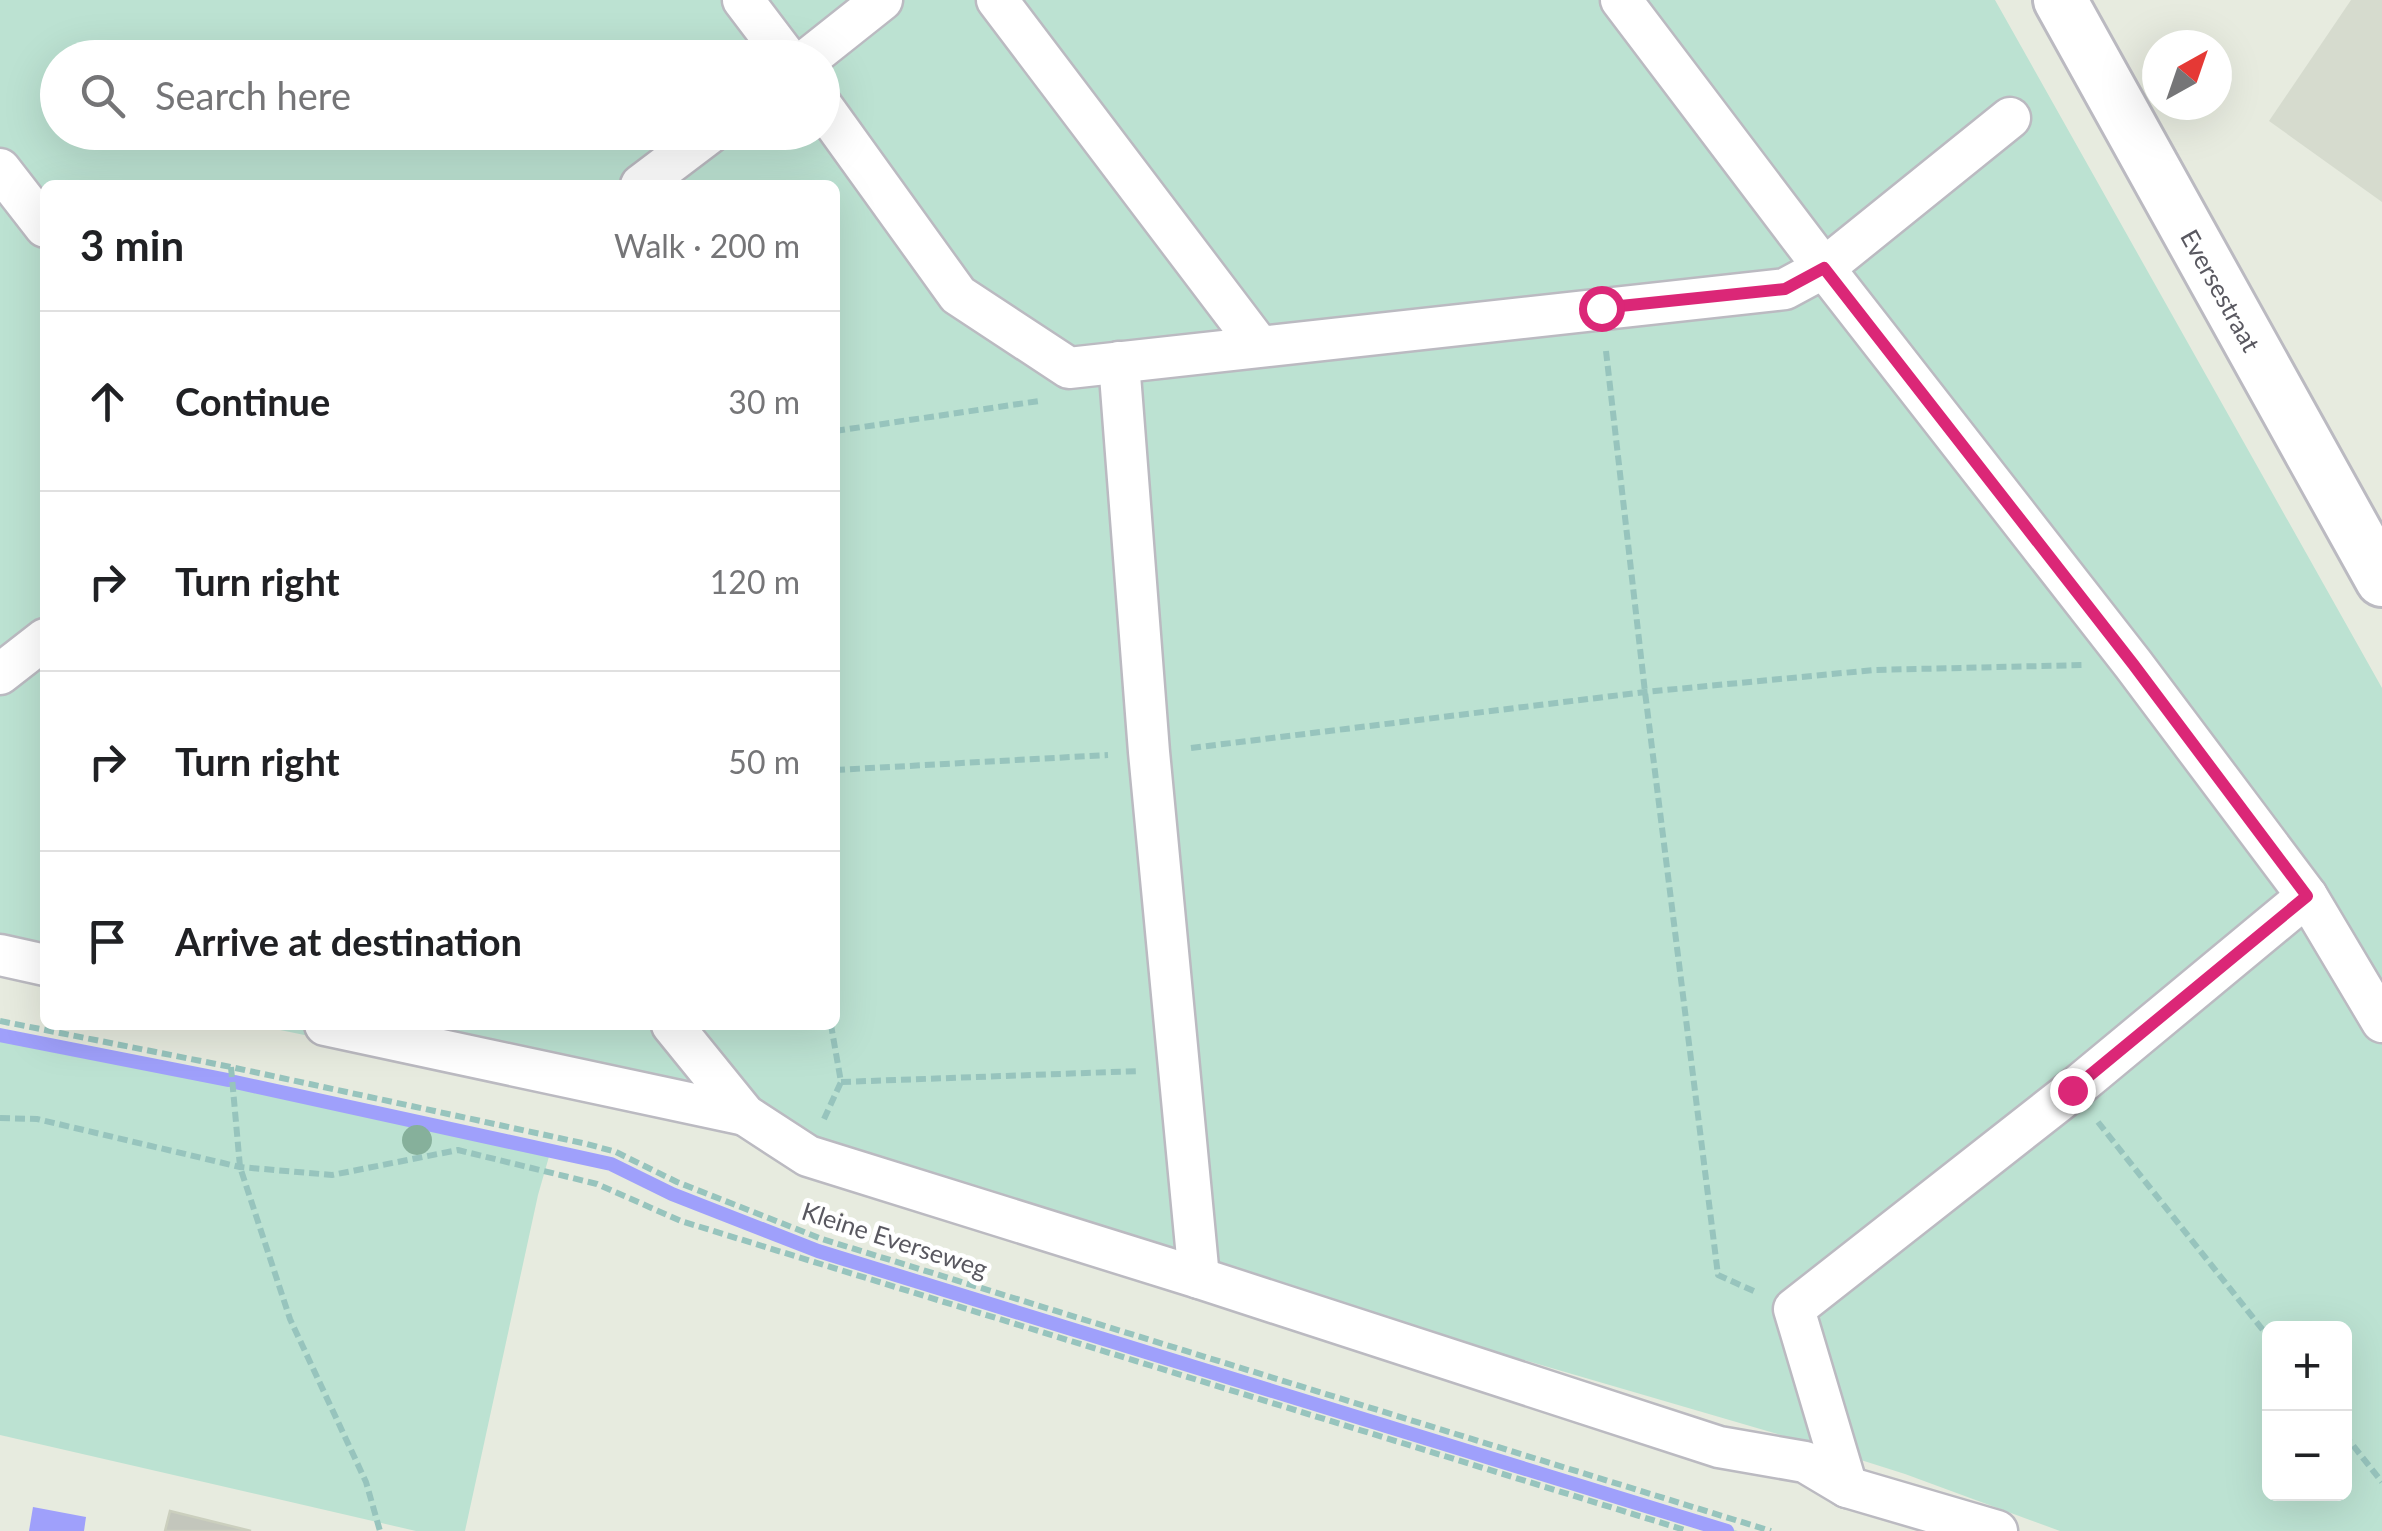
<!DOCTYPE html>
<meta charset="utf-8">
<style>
:root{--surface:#fff;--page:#f6f6f6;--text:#202124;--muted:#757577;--line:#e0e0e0}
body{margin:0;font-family:Lato,sans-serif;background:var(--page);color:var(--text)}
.controls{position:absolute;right:30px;bottom:30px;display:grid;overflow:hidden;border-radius:15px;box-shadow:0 10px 40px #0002}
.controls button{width:90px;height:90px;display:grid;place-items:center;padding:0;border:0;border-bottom:2px solid var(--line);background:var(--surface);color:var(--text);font:50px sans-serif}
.compass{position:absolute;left:2142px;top:30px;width:90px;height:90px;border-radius:50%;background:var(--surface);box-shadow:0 10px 40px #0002;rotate:40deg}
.stop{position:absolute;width:30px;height:30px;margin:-22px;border:8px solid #db2777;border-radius:50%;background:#fff}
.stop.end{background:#db2777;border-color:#fff;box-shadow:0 2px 10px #0008}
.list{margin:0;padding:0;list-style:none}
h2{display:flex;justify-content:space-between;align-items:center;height:130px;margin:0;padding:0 40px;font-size:42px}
h2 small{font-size:32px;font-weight:400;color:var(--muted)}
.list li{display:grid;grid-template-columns:65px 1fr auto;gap:30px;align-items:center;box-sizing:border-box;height:180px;padding:0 40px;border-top:2px solid var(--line)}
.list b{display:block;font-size:38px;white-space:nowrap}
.list em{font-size:32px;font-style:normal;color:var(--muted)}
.icon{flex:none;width:55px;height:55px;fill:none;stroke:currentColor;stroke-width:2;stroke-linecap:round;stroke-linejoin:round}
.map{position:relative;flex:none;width:2382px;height:1531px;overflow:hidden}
.search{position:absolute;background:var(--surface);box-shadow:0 10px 40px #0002;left:40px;top:40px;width:800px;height:110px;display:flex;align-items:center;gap:25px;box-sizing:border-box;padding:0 35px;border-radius:55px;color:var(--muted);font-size:38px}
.panel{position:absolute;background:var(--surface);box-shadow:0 10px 40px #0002;left:40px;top:180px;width:800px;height:850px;border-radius:15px}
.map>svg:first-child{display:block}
.education{fill:#d6dbce}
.green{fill:#bce2d2;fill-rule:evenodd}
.water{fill:#9fa0fb}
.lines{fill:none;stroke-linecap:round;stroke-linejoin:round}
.stream{stroke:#9fa0fb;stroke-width:14}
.building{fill:#c3c6bc;stroke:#cbcfbe;stroke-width:2.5}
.pedestrian-casing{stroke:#bbbac1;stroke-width:45}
.minor-casing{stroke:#bbbac1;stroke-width:58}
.path{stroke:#97c4bd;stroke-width:6;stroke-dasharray:10 5;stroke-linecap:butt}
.pedestrian{stroke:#fff;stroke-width:40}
.minor{stroke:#fff;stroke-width:52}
.tree{fill:#86b09b}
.route{stroke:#db2777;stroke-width:12}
.labels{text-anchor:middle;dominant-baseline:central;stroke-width:9;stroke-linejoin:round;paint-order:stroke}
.street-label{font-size:25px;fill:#595860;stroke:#fff}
</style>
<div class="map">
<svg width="2382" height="1531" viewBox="0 0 2382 1531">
<rect width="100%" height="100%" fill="#e7ebdf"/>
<!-- education -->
<path class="education" d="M2351 0H2382V202L2269 121Z"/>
<!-- green -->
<g class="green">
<path d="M0 0H1995L2382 688V1531H2060L1905 1474 1801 1441 1219 1271 803 1138 256 1025H835V185H45V982L0 973ZM58 58H822V132H58ZM2270 1328H2344V1494H2270Z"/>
<path d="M0 1035 235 1082 430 1127 431 1121 612 1162 673 1192 819 1248 1738 1531H1714L817 1254 670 1198 610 1168 550 1153 538 1195 465 1531H416L0 1435Z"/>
</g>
<!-- water -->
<path class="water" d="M33 1507 86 1517 84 1531H29Z"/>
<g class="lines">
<!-- stream -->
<g class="stream">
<path d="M0 1035 228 1080"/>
<path d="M235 1082 611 1164 672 1194 818 1251 1727 1531"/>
</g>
</g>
<!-- building -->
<path class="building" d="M170 1511 251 1531H165Z"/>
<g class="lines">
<!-- pedestrian casing -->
<g class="pedestrian-casing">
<g id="pedestrian">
<path d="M743 0 787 58"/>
<path d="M997 0 1259 346"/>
<path d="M1621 0 1824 268 2133 664 2307 896 2382 1022"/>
<path d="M809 58 882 0"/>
<path d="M822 106 958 295 1069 368 1785 289 1824 268 2010 118"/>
<path d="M0 169 45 227"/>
<path d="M641 185 711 132"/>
<path d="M1119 362 1149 752 1199 1278"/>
<path d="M0 674 45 639"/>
<path d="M0 955 45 965"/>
<path d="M325 1025 745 1115"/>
<path d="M672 1025 745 1115 808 1156 1199 1278 1719 1447 1805 1462 1847 1487 1997 1531"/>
<path d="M1847 1487 1794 1309 2073 1090 2307 896"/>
</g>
</g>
<!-- minor casing -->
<g class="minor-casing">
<g id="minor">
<path id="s1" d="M2060 0 2382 580"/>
</g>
</g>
<!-- path -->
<g class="path">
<path d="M1606 351 1645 692 1718 1275 1756 1292"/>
<path d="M835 431 1039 401"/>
<path d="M1191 748 1645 692 1874 670 2084 665"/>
<path d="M835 770 1108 755"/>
<path d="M0 1021 231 1067 587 1144 616 1152 677 1182 822 1239 1771 1531"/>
<path d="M231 1067 240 1167 290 1319 366 1482 380 1531"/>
<path d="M841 1082 1140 1071"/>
<path d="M0 1118 37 1119 240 1167 332 1175 458 1150 597 1184 681 1221 1688 1531"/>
<path d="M824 1119 841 1082 831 1025"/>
<path d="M2098 1122 2270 1339"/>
<path d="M2344 1434 2382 1482"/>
</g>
<!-- pedestrian -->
<use href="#pedestrian" class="pedestrian"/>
<!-- minor -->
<use href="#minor" class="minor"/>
</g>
<!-- trees -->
<circle class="tree" cx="417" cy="1140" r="15"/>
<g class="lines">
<!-- route -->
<path class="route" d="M1601 308 1785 289 1824 268 2133 664 2307 896 2072 1090"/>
</g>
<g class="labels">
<!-- street labels -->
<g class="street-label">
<text stroke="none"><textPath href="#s1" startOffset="332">Eversestraat</textPath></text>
<text transform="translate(895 1239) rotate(18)">Kleine Everseweg</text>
</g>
</g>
</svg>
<div class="controls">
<button>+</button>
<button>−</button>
</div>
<svg class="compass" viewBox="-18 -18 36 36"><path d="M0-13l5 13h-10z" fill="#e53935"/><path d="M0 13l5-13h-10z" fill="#757577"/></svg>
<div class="stop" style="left:1601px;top:308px"></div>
<div class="stop end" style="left:2072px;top:1090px"></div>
<div class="search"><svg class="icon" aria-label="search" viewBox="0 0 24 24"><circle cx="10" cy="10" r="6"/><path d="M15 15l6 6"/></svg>Search here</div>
<section class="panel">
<h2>3 min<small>Walk · 200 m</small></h2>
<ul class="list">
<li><svg class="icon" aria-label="ahead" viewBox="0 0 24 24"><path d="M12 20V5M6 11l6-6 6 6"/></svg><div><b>Continue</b></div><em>30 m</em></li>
<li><svg class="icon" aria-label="right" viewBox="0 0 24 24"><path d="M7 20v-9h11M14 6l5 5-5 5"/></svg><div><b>Turn right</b></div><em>120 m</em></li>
<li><svg class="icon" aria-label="right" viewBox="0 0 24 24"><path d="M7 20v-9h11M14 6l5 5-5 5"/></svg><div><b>Turn right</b></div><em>50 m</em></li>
<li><svg class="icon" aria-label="arrive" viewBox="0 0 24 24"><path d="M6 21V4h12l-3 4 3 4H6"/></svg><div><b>Arrive at destination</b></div></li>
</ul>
</section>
</div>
